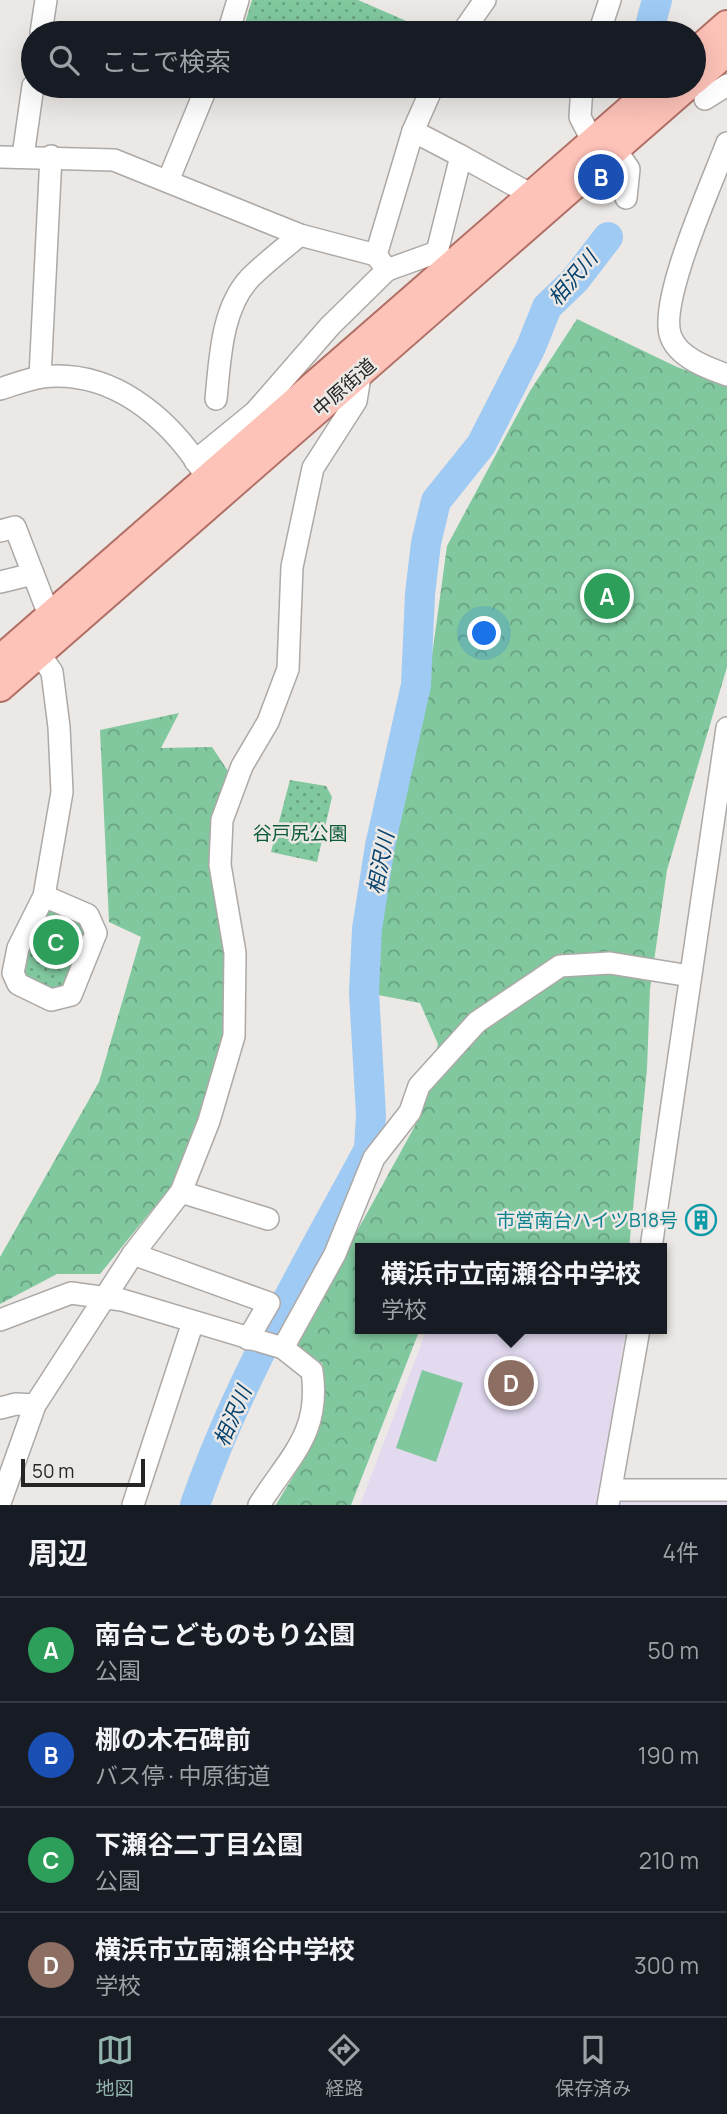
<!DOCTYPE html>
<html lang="ja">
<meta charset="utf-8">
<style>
:root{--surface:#171b24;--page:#242831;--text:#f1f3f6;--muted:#9ea1a6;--line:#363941;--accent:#93b3ad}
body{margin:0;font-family:Manrope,"Noto Sans JP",sans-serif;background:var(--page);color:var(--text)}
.scale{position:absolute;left:21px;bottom:18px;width:124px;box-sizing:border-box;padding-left:7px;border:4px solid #262524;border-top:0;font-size:19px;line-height:24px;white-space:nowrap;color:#262524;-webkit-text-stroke:5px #ebe8e5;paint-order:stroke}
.you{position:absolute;left:485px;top:634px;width:24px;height:24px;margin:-18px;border:5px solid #fff;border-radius:50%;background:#1a73e8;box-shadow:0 0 0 10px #1a73e833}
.badge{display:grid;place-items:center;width:46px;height:46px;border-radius:50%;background:var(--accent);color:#fff;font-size:23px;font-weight:700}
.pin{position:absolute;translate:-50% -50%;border:4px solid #fff;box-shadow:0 2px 7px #0006}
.popup{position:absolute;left:355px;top:1243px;width:312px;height:91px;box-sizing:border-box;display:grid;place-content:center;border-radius:0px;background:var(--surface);filter:drop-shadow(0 2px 5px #0005);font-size:23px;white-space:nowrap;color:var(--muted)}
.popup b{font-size:26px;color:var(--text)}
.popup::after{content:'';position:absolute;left:50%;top:100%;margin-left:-14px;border:14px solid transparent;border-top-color:var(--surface)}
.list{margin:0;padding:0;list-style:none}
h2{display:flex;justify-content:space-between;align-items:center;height:91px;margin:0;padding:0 28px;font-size:30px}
h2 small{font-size:23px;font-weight:400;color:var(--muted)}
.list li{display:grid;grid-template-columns:46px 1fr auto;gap:21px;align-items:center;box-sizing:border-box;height:105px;padding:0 28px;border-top:2px solid var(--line)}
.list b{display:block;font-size:26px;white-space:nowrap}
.list p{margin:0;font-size:23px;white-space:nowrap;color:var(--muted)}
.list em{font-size:23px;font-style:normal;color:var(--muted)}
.icon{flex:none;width:38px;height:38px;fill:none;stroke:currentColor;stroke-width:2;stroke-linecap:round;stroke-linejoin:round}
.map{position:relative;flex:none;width:727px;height:1505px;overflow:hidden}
.search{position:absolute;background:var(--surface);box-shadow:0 7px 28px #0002;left:21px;right:21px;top:21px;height:77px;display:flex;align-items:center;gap:18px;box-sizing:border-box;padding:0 24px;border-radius:38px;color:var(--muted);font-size:26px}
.sheet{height:511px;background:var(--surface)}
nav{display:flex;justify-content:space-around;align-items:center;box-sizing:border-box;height:98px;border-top:2px solid var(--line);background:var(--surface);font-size:19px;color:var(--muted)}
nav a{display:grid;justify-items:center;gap:4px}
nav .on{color:var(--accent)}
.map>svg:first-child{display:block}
.education{fill:#e3daf0}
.grass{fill:url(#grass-dots)}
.forest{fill:url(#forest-crowns)}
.garden{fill:#81c89f}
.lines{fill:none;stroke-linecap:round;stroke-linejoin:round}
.river{stroke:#9fcaf3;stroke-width:30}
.minor-casing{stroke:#aca9a7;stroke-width:24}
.major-casing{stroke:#b17065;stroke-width:32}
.minor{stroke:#fff;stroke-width:21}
.major{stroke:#fdc2b8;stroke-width:28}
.labels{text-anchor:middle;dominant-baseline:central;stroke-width:5;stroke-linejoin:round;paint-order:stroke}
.street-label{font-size:19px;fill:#262524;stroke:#ebe8e5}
.park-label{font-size:19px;fill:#0d5b39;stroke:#ebe8e5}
.culture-label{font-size:19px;fill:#0d838f;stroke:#ebe8e5;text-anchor:end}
.water-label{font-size:21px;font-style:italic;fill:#07426d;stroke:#ebe8e5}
</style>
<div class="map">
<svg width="727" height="1505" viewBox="0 0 727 1505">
<defs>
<pattern id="grass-dots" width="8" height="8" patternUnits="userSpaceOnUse" patternTransform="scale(1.75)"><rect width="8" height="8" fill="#81c89f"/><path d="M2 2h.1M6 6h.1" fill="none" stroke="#69a281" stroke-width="1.8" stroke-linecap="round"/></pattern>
<pattern id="forest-crowns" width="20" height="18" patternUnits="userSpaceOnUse" patternTransform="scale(1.75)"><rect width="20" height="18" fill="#81c89f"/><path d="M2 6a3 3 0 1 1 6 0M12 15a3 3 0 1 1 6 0" fill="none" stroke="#69a281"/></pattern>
</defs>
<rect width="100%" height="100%" fill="#ebe8e5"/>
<!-- education -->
<g class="education">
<path d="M427 1329H626L597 1505H360Z"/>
<rect x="617" y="1502" width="110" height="3"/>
</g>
<!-- grass -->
<g class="grass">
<path d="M252 0H358L427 30 425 33H269L245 23Z"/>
<path d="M290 780 326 786 332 797 317 862 271 852Z"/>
<path d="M47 905 81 919 88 931 68 989 54 993 22 979V952Z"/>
</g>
<!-- forest -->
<g class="forest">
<path d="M577 319 677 367 727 385V667L667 870 650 989 647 1069 629 1248H360V1329H420L351 1505H276C306 1453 333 1427 322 1363L294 1346 416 1124 438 1044 420 1003 357 991 391 788 430 670 447 546 530 391Z"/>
<path d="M179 713 161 748 212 747 232 777 226 949 227 1042 177 1179 100 1274H57L0 1304V1257L99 1082 141 937 109 922 100 730Z"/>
</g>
<!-- garden -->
<path class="garden" d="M422 1370 463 1383 436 1462 396 1448Z"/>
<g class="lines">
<!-- river -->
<g class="river">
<path d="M648 33 657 0"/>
<path d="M195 1505C238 1380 307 1265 369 1149L371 1115 364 992 367 929 380 846 416 685 420 594 426 543 436 501 481 445 531 347 547 307 575 280 608 237"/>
</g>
<!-- minor casing -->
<g class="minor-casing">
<g id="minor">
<path d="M41 33 46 0"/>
<path d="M228 33 238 0"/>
<path d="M462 33 485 0"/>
<path d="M599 33 610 0"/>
<path d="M582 86 580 117 593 142"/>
<path d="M705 99 727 85"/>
<path d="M413 131 461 156 437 252 450 266"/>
<path d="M727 143C713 181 657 303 671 337 679 358 708 368 727 375"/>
<path d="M615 149 629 169 626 198"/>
<path d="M23 156 33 86"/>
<path d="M461 156 532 195"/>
<path d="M0 157 114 160 300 235 376 255"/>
<path d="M168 181 207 86"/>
<path d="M387 270 437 252"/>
<path d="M40 377 51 156"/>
<path d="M0 389C13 385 28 379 42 377 111 369 167 416 202 470"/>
<path d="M216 399C220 360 221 309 250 278 265 263 283 249 300 235"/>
<path d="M195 461 255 412 330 326 387 270 376 255 413 131 433 86"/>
<path d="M0 531 15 527 49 615"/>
<path d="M0 582 33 574"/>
<path d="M39 653 52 672 59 727 62 792 44 896 18 948 13 973 18 984 51 1000 71 995 96 933 88 915 44 896"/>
<path d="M181 1192 268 1219"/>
<path d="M651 1248 727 728"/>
<path d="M133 1254 269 1303 248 1339"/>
<path d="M0 1320 71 1293 122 1300 283 1348 312 1371C321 1433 290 1456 259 1505"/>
<path d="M283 1348 335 1254 374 1158 410 1112 419 1086 477 1022 560 966 610 963 690 976"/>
<path d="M0 1408 16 1404 35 1405"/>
<path d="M611 1490H727"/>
<path d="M0 1503 35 1405 133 1254 181 1192 209 1121 234 1036 235 953 220 865 222 820 242 766 268 722 288 669 292 567 313 468 356 401 361 371 357 364"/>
<path d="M133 1505 193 1322"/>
<path d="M608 1505 639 1329"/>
</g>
</g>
<!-- major casing -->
<g class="major-casing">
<g id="major">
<path d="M694 54 727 25"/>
<path d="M694 80 727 51"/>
<path d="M0 660 657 86"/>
<path d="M0 687 687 86"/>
</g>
</g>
<!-- minor -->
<use href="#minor" class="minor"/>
<!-- major -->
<use href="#major" class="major"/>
</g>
<!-- icons -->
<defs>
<g id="building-ring" transform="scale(1.575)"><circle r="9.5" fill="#ebe8e5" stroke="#0f9aa8" stroke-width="1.5"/><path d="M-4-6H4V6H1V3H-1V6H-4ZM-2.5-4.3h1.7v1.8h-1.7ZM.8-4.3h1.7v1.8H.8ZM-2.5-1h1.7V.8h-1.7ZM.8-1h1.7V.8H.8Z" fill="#0f9aa8"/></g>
</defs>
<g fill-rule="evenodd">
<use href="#building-ring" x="701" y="1220"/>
</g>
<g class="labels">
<!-- street labels -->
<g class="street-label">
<text transform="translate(344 387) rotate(-41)">中原街道</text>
</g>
<!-- park labels -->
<g class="park-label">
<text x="300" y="833">谷戸尻公園</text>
</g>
<!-- culture labels -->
<g class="culture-label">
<text x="678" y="1220">市営南台ハイツB18号</text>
</g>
<!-- water labels -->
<g class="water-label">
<text transform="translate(572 278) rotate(-50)">相沢川</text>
<text transform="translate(380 863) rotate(-79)">相沢川</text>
<text transform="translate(232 1416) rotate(-67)">相沢川</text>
</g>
</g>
</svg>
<div class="scale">50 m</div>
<div class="you"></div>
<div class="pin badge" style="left:607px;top:596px;background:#2e9e5b">A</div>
<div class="pin badge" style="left:601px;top:177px;background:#1a4fb4">B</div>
<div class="pin badge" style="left:56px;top:942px;background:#2e9e5b">C</div>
<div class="pin badge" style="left:511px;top:1383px;background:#8d6e63">D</div>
<div class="popup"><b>横浜市立南瀬谷中学校</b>学校</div>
<div class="search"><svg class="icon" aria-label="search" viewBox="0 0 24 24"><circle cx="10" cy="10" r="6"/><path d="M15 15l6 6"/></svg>ここで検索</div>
</div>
<section class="sheet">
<h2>周辺<small>4件</small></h2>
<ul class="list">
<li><span class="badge" style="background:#2e9e5b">A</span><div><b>南台こどものもり公園</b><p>公園</p></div><em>50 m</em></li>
<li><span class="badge" style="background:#1a4fb4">B</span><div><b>梛の木石碑前</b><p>バス停 · 中原街道</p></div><em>190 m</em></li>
<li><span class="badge" style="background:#2e9e5b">C</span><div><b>下瀬谷二丁目公園</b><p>公園</p></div><em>210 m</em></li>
<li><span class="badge" style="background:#8d6e63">D</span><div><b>横浜市立南瀬谷中学校</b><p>学校</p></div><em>300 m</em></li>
</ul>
</section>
<nav>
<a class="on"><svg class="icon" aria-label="map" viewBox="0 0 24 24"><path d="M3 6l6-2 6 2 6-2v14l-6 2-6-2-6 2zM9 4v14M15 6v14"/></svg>地図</a>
<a><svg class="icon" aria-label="directions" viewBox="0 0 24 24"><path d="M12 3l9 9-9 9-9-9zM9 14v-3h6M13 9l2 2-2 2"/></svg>経路</a>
<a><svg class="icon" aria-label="saved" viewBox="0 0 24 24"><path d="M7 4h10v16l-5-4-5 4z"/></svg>保存済み</a>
</nav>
